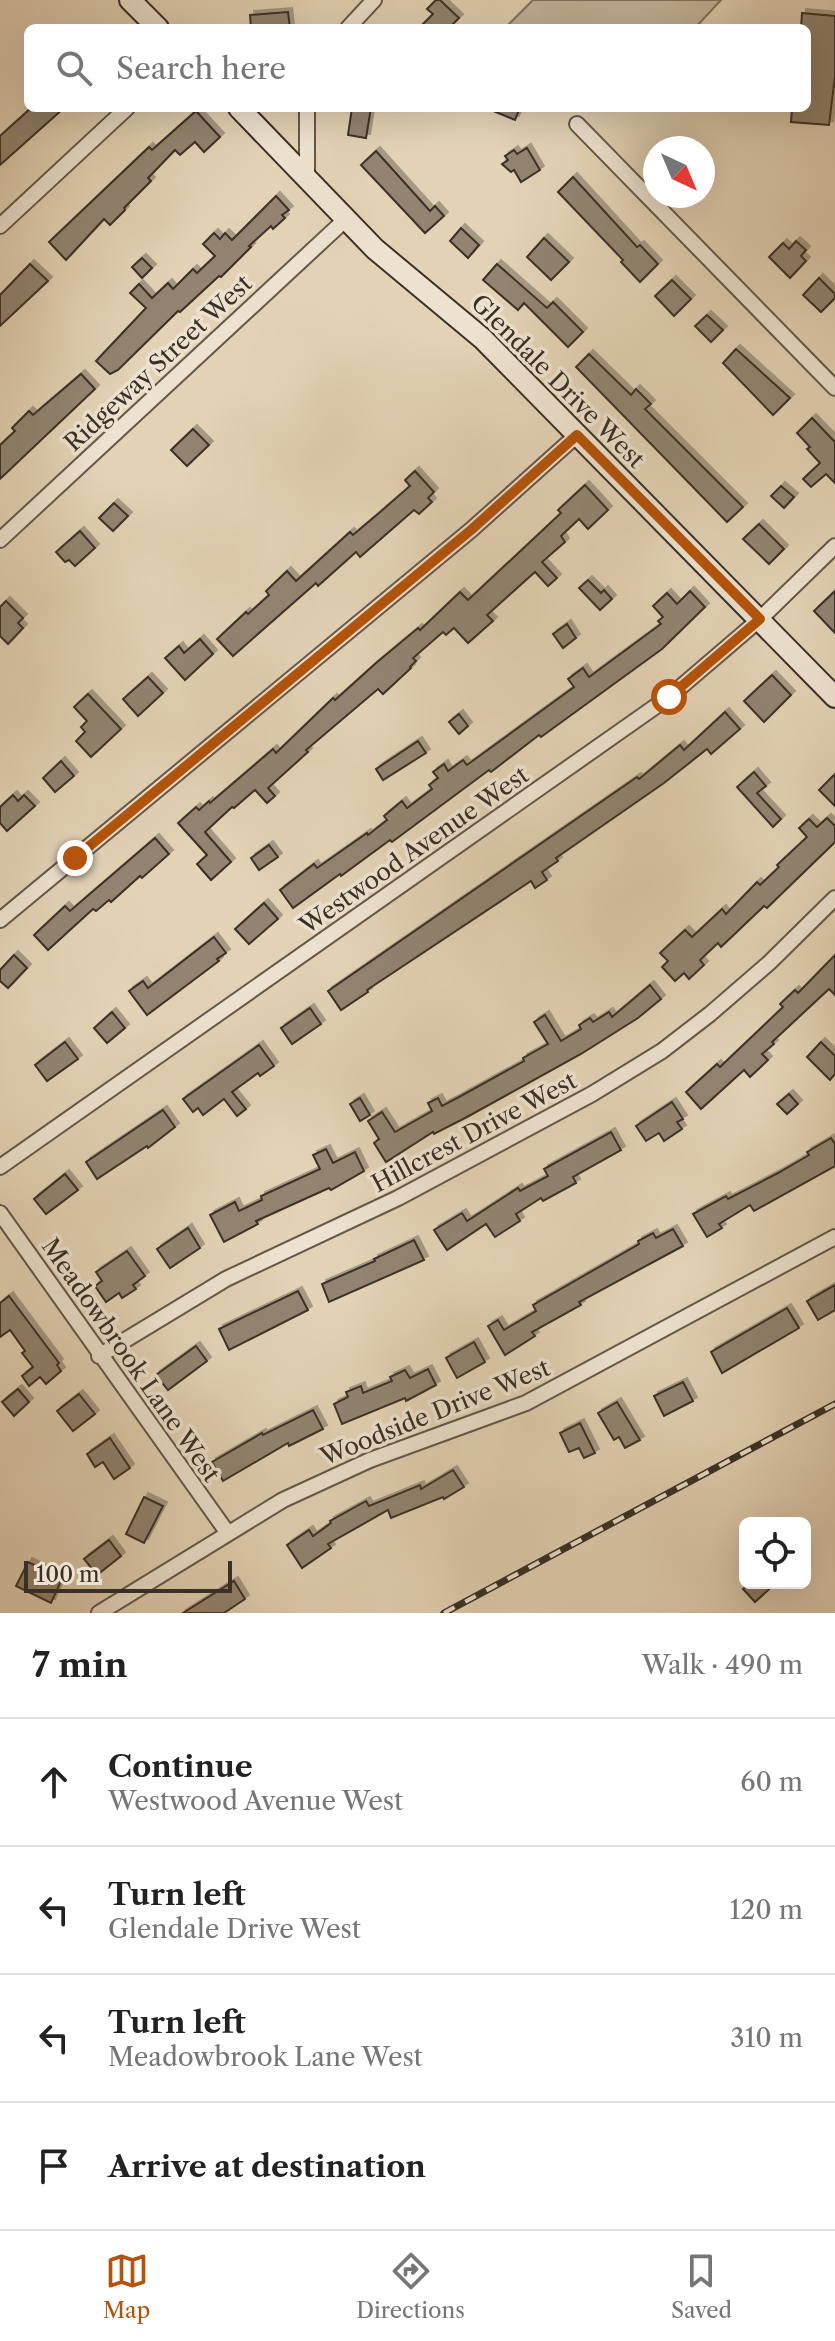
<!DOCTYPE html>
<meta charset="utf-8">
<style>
:root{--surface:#fff;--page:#f6f6f6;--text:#222;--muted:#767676;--line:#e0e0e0;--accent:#b45309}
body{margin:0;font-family:"Libre Caslon Text",serif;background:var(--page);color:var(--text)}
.controls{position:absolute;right:24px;bottom:24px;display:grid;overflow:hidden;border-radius:12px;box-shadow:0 8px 32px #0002}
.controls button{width:72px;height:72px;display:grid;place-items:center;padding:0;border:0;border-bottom:2px solid var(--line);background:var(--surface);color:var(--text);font:40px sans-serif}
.compass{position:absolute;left:643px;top:136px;width:72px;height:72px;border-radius:50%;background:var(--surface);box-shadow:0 8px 32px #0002;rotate:136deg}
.scale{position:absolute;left:24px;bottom:20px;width:208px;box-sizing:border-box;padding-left:8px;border:4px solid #3a3027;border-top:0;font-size:22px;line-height:28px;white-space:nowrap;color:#3a3027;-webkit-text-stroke:6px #ede2cf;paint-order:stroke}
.stop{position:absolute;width:24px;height:24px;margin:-18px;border:6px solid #b45309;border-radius:50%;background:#fff}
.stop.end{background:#b45309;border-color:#fff;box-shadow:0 2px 8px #0008}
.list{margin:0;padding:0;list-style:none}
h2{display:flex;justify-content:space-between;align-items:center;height:104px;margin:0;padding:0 32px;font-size:34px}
h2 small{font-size:26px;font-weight:400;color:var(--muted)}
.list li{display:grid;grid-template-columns:52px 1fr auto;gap:24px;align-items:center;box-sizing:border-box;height:128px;padding:0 32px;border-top:2px solid var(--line)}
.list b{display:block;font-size:30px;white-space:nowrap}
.list p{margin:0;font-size:26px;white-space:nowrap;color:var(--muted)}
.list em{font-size:26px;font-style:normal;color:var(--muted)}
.icon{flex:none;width:44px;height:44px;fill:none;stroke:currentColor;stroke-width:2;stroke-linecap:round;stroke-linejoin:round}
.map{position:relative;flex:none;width:835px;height:1613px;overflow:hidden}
.search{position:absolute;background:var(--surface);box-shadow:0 8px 32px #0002;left:24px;right:24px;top:24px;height:88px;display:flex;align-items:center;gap:20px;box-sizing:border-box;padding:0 28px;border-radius:12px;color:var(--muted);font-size:30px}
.sheet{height:616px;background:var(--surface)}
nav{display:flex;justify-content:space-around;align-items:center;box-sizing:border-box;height:112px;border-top:2px solid var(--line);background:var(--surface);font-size:22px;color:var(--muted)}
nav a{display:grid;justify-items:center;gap:4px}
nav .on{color:var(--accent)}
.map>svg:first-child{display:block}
.green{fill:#c6b69d;stroke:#807362;stroke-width:2}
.building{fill:#928471;stroke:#3a3027;stroke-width:2;filter:url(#shadow)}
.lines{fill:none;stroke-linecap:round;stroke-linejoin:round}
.street-casing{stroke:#64584a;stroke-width:18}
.secondary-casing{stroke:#3a3027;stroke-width:24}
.street{stroke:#ede2cf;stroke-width:14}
.secondary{stroke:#ede2cf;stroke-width:20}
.rail-casing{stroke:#3a3027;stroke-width:7}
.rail{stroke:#ede2cf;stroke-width:4;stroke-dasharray:12;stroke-linecap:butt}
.route{stroke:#b45309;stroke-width:10}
.labels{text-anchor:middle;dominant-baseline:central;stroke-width:7;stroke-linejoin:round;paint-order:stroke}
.street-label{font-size:24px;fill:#3a3027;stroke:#ede2cf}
</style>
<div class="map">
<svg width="835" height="1613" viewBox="0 0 835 1613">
<defs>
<filter id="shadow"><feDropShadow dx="4" dy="-4" stdDeviation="0" flood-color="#0004"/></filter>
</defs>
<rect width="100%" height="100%" fill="#e3d2b5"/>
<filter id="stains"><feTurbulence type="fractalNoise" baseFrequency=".0025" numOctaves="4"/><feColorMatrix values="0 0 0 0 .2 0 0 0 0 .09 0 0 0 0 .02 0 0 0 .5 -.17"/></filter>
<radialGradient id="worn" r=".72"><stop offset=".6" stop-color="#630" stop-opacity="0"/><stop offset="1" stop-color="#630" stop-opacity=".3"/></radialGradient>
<!-- green -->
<path class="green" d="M533 0H721L695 28H505Z"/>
<!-- building -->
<g class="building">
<path d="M436 0H440L459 18 449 28H419L433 14 427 9Z"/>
<path d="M288 12 290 28H251L250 15Z"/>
<path d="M802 13 835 16V76L829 125 791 122 792 108H807V28H801Z"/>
<path d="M31 108H64L0 165V136Z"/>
<path d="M352 108H371L366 138 348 135Z"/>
<path d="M486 108H520L515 120Z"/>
<path d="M196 111 220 137 204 152 195 142 180 155 175 150 148 178 151 181 124 208 125 210 110 225 104 219 66 260 49 242 149 147 152 150Z"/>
<path d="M527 148 540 170 521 182 514 170 511 172 502 164 508 160 505 156 514 150 517 154Z"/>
<path d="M376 151 430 211 435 206 444 216 425 233 361 165Z"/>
<path d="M573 177 637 247 640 245 658 264 640 282 621 262 623 260 558 192Z"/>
<path d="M276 196 289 210 282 215 285 218 273 229 271 226 249 246 251 247 221 277 219 276 180 312 178 311 118 370 110 374 96 361 146 308 130 293 139 284 152 298 168 283 173 289 193 269 197 273 215 256 203 244 214 233 220 239 225 233 232 240Z"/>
<path d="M461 228 479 245 468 258 450 241Z"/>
<path d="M544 238 569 262 551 280 527 257Z"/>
<path d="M796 241 806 250 801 256 806 261 790 278 769 257 783 243 789 249Z"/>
<path d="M142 258 152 268 142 278 132 267Z"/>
<path d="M30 264 48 281 0 326V295Z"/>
<path d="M497 264 547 308 553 302 583 332 568 347 524 303 518 310 483 280Z"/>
<path d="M819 278 835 294V298L821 312 803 295Z"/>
<path d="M672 280 691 299 674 316 655 296Z"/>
<path d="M707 315 723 330 711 342 695 326Z"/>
<path d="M736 349 790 398 773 415 723 363Z"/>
<path d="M589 354 631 395 636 389 651 404 645 409 743 507 727 522 576 367Z"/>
<path d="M81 374 95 389 0 479V445L15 431 12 428 29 411 33 415Z"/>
<path d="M812 418 835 442V483L826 474 811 487 803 479 820 463 807 449 810 447 797 433Z"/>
<path d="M193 429 209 445 187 466 171 450Z"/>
<path d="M415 471 434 492 428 498 432 502 419 514 414 510 360 557 356 552 318 586 316 583 233 656 217 639 246 612 248 614 269 595 266 591 287 571 296 581 350 532 353 535 379 513 410 486 405 480Z"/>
<path d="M585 485 608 510 588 529 579 519 561 536 565 542 542 562 557 578 548 586 535 572 487 615 493 621 468 643 454 628 446 635 443 632 413 658 416 661 410 667 411 668 383 694 378 689 306 750 308 752 268 788 275 796 267 803 255 790 234 808 232 807 205 832 231 862 211 880 197 864 207 855 178 823 196 807 199 810 209 801 210 803 273 749 276 753 333 698 335 700 376 663 418 628 420 630 460 592 468 600 561 513 558 510Z"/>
<path d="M781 486 794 497 784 508 771 496Z"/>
<path d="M114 503 128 516 113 531 99 518Z"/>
<path d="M759 524 784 549 769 564 743 539Z"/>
<path d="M80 531 95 548 75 566 69 560 65 562 56 552Z"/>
<path d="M588 580 601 593 604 590 612 599 600 610 579 588Z"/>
<path d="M690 591 705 607 662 649 541 737 539 735 491 772 489 770 392 842 390 840 341 876 340 874 293 908 280 890 314 864 317 868 367 833 368 835 387 820 384 816 402 801 407 808 432 789 429 785 438 778 433 772 444 764 448 771 463 760 467 765 574 687 568 679 583 668 589 677 661 624 658 621 663 617 653 606 667 593 677 604Z"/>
<path d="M835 591V633L814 611Z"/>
<path d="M6 601 23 618 18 623 23 628 8 644 0 636V607Z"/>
<path d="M567 624 576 638 563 648 553 634Z"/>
<path d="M200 639 213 654 185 680 165 658 179 646 184 653Z"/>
<path d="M772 675 791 695 764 722 744 701Z"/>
<path d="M148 677 163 693 138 716 123 699Z"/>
<path d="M88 694 121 729 91 757 76 741 85 732 81 727 87 721 74 707Z"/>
<path d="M725 712 740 729 711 754 707 749 664 783 556 858 558 861 542 872 547 880 535 888 531 881 367 990 368 992 341 1010 328 991 637 777 639 779 680 745 684 750Z"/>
<path d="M459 714 468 726 459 734 449 722Z"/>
<path d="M418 741 426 753 383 780 376 769Z"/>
<path d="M61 761 74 776 55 792 43 778Z"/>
<path d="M754 772 766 786 757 793 781 819 773 827 737 787Z"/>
<path d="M835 774V806L819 790Z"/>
<path d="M13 795 18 801 24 795 35 806 7 831 0 823V807Z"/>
<path d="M827 818 835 826V842L767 908 764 906 721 947 718 943 700 960 704 965 689 979 684 973 675 981 662 967 668 961 660 953 685 930 692 937 722 909 726 914 757 882 760 885 779 867 777 865 807 837 799 828 809 819 817 827Z"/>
<path d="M155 838 169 854 142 878 140 876 111 902 109 900 96 911 93 909 48 950 34 935 65 906 70 911Z"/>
<path d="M269 845 278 857 259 870 251 858Z"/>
<path d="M264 903 278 919 249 944 235 929Z"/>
<path d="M214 937 226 953 217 959 219 961 147 1015 129 991 143 981 148 988Z"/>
<path d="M14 955 27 968 8 988 0 981V970Z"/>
<path d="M835 955V995L829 989 772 1042 774 1044 762 1054 768 1060 750 1077 744 1070 701 1109 686 1092 717 1064 720 1067 783 1007 780 1004 795 990 798 993Z"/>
<path d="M650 985 661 999 638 1018 581 1054 467 1117 434 1134 433 1132 386 1162 374 1143 379 1139 368 1121 382 1112 395 1132 432 1111 428 1103 438 1098 442 1106 459 1097 524 1061 523 1058 548 1044 534 1022 545 1015 561 1041 581 1029 579 1025 590 1018 593 1022 609 1012 612 1017Z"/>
<path d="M310 1008 321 1024 292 1044 281 1028Z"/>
<path d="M112 1012 125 1028 107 1043 94 1028Z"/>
<path d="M65 1042 78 1059 47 1081 35 1065Z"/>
<path d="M821 1042 835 1056V1074L830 1080 807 1057Z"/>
<path d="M259 1045 274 1066 260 1076 258 1073 232 1092 246 1109 237 1116 224 1099 203 1115 198 1108 193 1112 183 1099Z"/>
<path d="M789 1094 798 1104 787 1114 777 1104Z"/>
<path d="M360 1098 370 1115 360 1121 350 1104Z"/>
<path d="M672 1102 683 1119 677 1122 682 1129 664 1141 659 1133 646 1141 636 1126Z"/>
<path d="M163 1110 175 1127 148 1148 147 1146 97 1179 86 1162Z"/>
<path d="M611 1132 621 1150 573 1177 576 1183 543 1201 541 1198 516 1214 520 1221 495 1237 486 1224 447 1250 434 1230 462 1213 467 1221 518 1188 520 1191 548 1176 544 1169Z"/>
<path d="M831 1138 835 1144V1166L754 1211 750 1205 719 1224 722 1228 707 1237 693 1214 726 1196 728 1199 778 1173 809 1155 807 1152Z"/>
<path d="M326 1149 333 1163 355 1152 364 1171 331 1190 329 1188 256 1221 258 1224 224 1242 210 1215 235 1202 239 1211 262 1200 261 1196 320 1169 313 1155Z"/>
<path d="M65 1174 78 1190 46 1214 34 1199Z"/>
<path d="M188 1228 200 1248 170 1268 157 1249Z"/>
<path d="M673 1229 683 1246 579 1302 581 1305 532 1332 535 1336 505 1355 488 1326 498 1320 504 1330 536 1311 533 1305 639 1244 638 1241 653 1233 656 1238Z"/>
<path d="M414 1240 424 1260 329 1302 322 1284 375 1261 374 1259Z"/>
<path d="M127 1251 145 1276 133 1285 136 1289 122 1298 119 1293 106 1302 95 1286 102 1281 96 1272Z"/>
<path d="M835 1285V1310L818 1320 807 1301Z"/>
<path d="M298 1291 308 1310 229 1350 219 1329Z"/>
<path d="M9 1296 59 1363 57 1365 61 1371 46 1384 40 1377 29 1386 22 1376 33 1367 22 1353 25 1351 10 1330 0 1337V1303Z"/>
<path d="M787 1308 799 1328 722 1373 711 1352Z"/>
<path d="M474 1342 485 1362 457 1378 446 1358Z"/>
<path d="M196 1346 207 1361 168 1390 156 1375Z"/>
<path d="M428 1369 436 1385 406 1401 405 1398 342 1424 334 1404 348 1397 346 1392 361 1386 363 1393 392 1381 390 1377 405 1370 410 1378Z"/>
<path d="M683 1382 693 1401 664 1416 654 1396Z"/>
<path d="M18 1389 29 1402 14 1416 2 1402Z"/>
<path d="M79 1394 95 1414 73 1431 57 1411Z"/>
<path d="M617 1402 640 1440 625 1448 619 1437 614 1440 598 1413Z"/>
<path d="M313 1410 323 1429 289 1446 288 1443 223 1481 212 1462 262 1433 263 1435Z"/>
<path d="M580 1423 595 1453 584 1458 579 1448 569 1452 560 1433Z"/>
<path d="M110 1438 130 1468 114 1479 103 1462 95 1467 87 1454Z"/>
<path d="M453 1470 464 1487 444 1499 443 1497 391 1518 388 1510 328 1544 331 1548 302 1568 287 1545 309 1530 313 1536 331 1523 330 1521 366 1501 369 1506 420 1485 421 1489Z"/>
<path d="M144 1497 163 1506 144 1543 126 1534Z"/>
<path d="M109 1540 121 1556 97 1575 84 1559Z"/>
<path d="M28 1562 62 1579 51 1603 16 1586Z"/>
<path d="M234 1581 245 1599 224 1613H183Z"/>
<path d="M750 1583H776L755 1602 743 1589Z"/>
</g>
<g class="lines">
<!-- street casing -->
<g class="street-casing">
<g id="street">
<path d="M348 28 374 0"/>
<path d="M307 108V177"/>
<path d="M577 124 835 388"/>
<path d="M0 226 127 108"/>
<path d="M0 540 346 219"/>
<path d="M0 920 471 530 577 435"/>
<path d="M0 1167 669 697 760 619 835 546"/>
<path d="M0 1213 227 1532"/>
<path d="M99 1356 226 1279 398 1198 592 1094 662 1051 710 1014 769 963 835 898"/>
<path d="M99 1613 283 1500 370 1460 526 1403 835 1237"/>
</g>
</g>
<!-- secondary casing -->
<g class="secondary-casing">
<g id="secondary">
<path d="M130 0 158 28"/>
<path d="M239 108 375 249 483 339 835 697"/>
</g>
</g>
<!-- street -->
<use href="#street" class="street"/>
<!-- secondary -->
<use href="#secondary" class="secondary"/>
<!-- rail casing -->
<g class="rail-casing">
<path id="rail" d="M444 1613 835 1404"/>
</g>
<!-- rail -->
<use href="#rail" class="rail"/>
</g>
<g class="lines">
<!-- route -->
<path class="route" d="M75 858 471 530 577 435 760 619 669 697"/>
</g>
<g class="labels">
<!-- street labels -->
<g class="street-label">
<text transform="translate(158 363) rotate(-43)">Ridgeway Street West</text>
<text transform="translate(558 381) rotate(45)">Glendale Drive West</text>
<text transform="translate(414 850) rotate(-35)">Westwood Avenue West</text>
<text transform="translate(474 1132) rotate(-28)">Hillcrest Drive West</text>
<text transform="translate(131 1360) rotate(55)">Meadowbrook Lane West</text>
<text transform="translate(435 1412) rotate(-22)">Woodside Drive West</text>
</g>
</g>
<rect width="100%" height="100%" filter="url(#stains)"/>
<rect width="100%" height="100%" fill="url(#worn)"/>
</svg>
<div class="controls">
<button><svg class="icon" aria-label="locate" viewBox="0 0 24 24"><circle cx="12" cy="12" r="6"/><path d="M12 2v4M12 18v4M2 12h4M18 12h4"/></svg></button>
</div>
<svg class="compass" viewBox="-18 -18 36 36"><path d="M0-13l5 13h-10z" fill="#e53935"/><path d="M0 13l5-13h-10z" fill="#767676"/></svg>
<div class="scale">100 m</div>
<div class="stop" style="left:669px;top:697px"></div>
<div class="stop end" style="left:75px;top:858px"></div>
<div class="search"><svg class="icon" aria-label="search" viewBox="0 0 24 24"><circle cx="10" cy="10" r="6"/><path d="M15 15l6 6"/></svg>Search here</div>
</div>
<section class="sheet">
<h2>7 min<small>Walk · 490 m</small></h2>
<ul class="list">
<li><svg class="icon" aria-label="ahead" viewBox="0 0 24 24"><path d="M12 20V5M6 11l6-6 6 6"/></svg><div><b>Continue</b><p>Westwood Avenue West</p></div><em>60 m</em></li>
<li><svg class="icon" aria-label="left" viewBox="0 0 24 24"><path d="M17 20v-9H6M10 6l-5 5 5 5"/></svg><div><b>Turn left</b><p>Glendale Drive West</p></div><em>120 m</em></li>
<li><svg class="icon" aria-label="left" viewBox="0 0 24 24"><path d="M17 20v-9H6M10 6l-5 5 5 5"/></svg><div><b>Turn left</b><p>Meadowbrook Lane West</p></div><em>310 m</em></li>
<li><svg class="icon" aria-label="arrive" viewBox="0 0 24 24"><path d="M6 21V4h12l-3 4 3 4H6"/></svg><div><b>Arrive at destination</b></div></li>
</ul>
</section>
<nav>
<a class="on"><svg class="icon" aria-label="map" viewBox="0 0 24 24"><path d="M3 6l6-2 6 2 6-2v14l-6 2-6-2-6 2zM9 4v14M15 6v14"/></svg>Map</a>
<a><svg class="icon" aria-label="directions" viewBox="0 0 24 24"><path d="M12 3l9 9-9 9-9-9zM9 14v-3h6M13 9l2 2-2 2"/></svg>Directions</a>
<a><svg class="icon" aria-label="saved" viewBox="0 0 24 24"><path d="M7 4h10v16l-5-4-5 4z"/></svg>Saved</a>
</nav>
